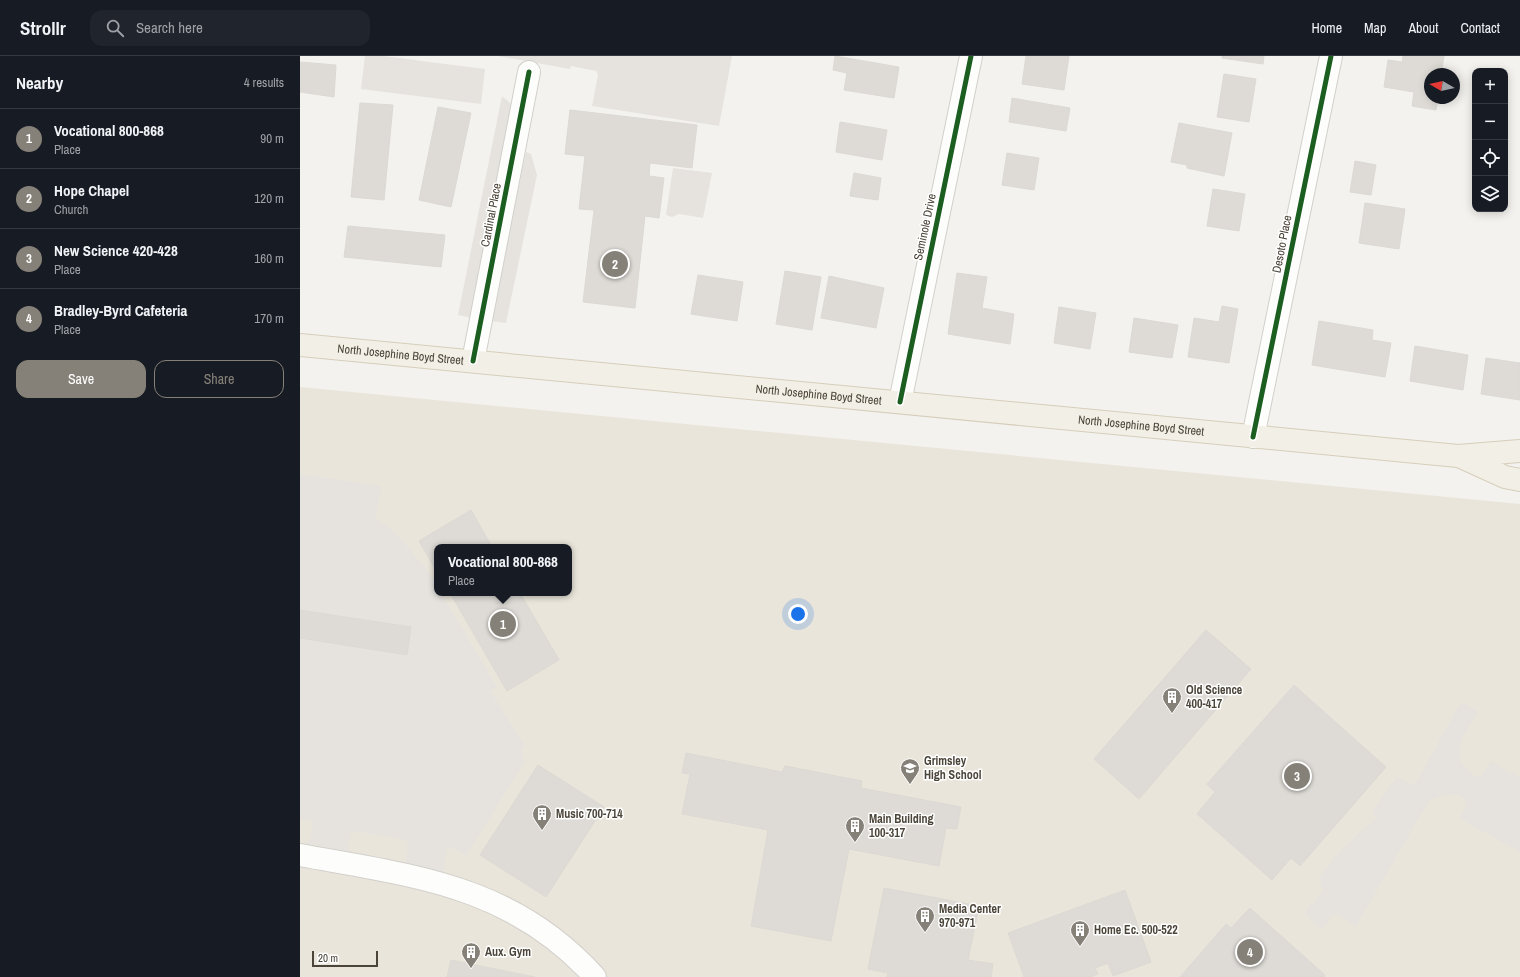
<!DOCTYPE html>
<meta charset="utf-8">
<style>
:root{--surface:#171b24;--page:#20242c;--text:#f1f3f6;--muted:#9ea1a6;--line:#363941;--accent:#868178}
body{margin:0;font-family:"Archivo Narrow",sans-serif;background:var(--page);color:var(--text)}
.controls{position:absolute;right:12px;top:12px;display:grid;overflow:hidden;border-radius:8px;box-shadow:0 2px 10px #0003}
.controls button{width:36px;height:36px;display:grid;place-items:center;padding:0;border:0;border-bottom:1px solid var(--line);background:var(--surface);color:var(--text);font:20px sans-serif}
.compass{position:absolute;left:1124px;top:12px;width:36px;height:36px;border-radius:50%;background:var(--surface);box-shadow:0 2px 10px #0003;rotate:279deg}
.scale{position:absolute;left:12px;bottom:10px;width:66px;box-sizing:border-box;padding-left:4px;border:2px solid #4b4439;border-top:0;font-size:11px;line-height:14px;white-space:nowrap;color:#4b4439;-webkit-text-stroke:3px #fff;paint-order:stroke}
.you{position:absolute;left:498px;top:558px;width:14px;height:14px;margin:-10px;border:3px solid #fff;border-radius:50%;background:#1a73e8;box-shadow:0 0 0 6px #1a73e833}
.badge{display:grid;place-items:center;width:26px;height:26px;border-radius:50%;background:var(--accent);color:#fff;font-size:13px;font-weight:700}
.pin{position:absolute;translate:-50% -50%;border:2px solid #fff;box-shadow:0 1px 4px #0006}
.popup{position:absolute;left:134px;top:488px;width:138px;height:52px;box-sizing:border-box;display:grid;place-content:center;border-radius:8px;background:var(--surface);filter:drop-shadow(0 1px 3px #0005);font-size:13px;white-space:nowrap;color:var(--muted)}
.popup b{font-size:15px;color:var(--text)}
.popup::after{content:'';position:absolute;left:50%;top:100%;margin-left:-8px;border:8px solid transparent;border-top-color:var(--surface)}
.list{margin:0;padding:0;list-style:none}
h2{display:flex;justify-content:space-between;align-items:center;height:52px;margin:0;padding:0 16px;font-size:17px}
h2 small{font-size:13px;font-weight:400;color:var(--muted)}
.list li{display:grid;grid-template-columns:26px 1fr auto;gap:12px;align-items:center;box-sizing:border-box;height:60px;padding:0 16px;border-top:1px solid var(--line)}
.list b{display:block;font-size:15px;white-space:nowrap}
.list p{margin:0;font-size:13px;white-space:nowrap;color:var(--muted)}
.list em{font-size:13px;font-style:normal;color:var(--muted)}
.actions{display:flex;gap:8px;padding:12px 16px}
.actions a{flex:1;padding:9px 0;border:1px solid var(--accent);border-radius:12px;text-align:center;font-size:14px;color:var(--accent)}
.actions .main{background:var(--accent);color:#fff}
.icon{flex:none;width:22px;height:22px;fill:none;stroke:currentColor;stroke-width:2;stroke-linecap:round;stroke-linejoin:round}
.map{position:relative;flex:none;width:1220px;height:921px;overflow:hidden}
header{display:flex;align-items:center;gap:24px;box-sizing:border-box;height:56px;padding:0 20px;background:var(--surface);border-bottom:1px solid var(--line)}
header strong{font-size:19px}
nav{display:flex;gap:22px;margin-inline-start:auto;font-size:14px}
.search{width:280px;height:36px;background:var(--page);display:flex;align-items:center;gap:10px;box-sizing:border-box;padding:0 14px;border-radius:12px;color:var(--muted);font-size:15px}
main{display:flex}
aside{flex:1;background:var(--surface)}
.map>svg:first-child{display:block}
.education{fill:#eae5da;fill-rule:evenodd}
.parking{fill:#e6e3df}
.building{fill:#dedbd6;stroke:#dcd9d4}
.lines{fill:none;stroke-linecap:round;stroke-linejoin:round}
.minor-casing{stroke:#d2d0cb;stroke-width:24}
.major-casing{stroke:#d6cebb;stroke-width:24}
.minor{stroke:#fdfdfc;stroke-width:22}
.major{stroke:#f2efe6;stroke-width:22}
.cycleway-casing{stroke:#fff;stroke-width:8}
.cycleway{stroke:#1b5e20;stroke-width:5}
.labels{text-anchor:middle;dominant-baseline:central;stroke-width:3;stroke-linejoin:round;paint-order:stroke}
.street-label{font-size:12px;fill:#4b4439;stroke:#fff}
.poi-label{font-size:12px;font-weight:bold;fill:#4b4439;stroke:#fff;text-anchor:start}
</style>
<header>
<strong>Strollr</strong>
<div class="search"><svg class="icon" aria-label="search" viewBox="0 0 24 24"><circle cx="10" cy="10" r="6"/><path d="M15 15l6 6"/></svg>Search here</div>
<nav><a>Home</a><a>Map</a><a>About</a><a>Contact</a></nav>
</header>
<main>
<aside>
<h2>Nearby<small>4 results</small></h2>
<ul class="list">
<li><span class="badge">1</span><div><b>Vocational 800-868</b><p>Place</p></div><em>90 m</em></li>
<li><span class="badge">2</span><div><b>Hope Chapel</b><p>Church</p></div><em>120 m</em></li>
<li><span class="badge">3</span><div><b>New Science 420-428</b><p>Place</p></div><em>160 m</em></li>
<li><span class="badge">4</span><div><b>Bradley-Byrd Cafeteria</b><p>Place</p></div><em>170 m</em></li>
</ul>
<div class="actions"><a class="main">Save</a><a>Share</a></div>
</aside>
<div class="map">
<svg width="1220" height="921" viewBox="0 0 1220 921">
<rect width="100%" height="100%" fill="#f4f2ee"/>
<!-- education -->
<path class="education" d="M0 331 1220 448V921H0ZM137 491H269V537H137Z"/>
<!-- parking -->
<g class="parking">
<path d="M65 0H83L185 13 181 48 61 33Z"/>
<path d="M198 0H432L419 70 292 50 298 19 296 15 271 10 270 13Z"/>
<path d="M202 40 215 51 172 262 158 259Z"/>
<path d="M226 96 231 98 237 119 206 267 191 265Z"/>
<path d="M373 112 412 117 403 162 379 158 372 161 366 159Z"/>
<path d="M0 418 82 430 75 462 97 478 130 518 137 530V537H141L197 631 191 636 225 689 221 694 222 701 225 705 166 800 152 792 147 793 143 817 103 808 106 804 108 789 106 784 54 775 51 777 48 791 51 796 5 787 10 784 13 765 0 762Z"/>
<path d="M1161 646 1178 655 1161 685 1160 698 1162 708 1169 716 1177 721 1182 720 1191 705 1220 722V796L1160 763 1166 749 1165 743 1158 739H1147L1136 741 1128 746 1056 870 1037 859H1033L1021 873 1004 857 1021 838 1023 834 1019 821 1041 794 1077 761 1072 756 1097 721 1111 728 1116 727Z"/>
</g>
<!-- building -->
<g class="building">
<path d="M535 0 599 11 594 42 544 34 547 17 533 14Z"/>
<path d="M726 0H769L764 34 722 28Z"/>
<path d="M922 0H964L963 8 922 2Z"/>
<path d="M1103 0H1144L1141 18H1130V42H1138L1136 54 1112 50 1114 36 1084 31 1088 4 1102 6Z"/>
<path d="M0 6 36 9 34 41 0 36Z"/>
<path d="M924 18 956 23 949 66 917 61Z"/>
<path d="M712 42 770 52 766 75 709 66Z"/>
<path d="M60 47 93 49 84 144 51 141Z"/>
<path d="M138 51 171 57 151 151 119 144Z"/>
<path d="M270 54 397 69 392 112 350 107 349 120 364 122 359 162 345 160 335 252 283 246 294 154 279 153 285 100 265 98Z"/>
<path d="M540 66 587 74 582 104 536 96Z"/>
<path d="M879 67 932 77 924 120 887 112V109L871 106Z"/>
<path d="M707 97 739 102 734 134 702 129Z"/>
<path d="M1055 105 1076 109 1071 139 1050 136Z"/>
<path d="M554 117 581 122 578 144 550 140Z"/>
<path d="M913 133 945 138 939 175 907 170Z"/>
<path d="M1065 147 1105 153 1099 193 1059 187Z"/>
<path d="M48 170 145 179 141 211 44 201Z"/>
<path d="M485 215 521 221 512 274 476 268Z"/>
<path d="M657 217 687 221 682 252 714 258 710 288 648 278Z"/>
<path d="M398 219 443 226 437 265 391 258Z"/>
<path d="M529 220 584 232 576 272 521 262Z"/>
<path d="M922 250 938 253 929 307 888 301 894 262 919 266Z"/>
<path d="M759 251 796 257 790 293 754 287Z"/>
<path d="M834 262 878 269 872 302 829 296Z"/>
<path d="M1019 265 1073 274 1072 284 1091 287 1085 321 1012 309Z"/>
<path d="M1115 290 1168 299 1163 334 1110 325Z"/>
<path d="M1186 302 1220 307V344L1181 338Z"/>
<path d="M171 454 192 491H137V516L119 485Z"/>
<path d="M150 537H220L259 604 207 635Z"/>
<path d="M0 554 111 571 107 599 0 582Z"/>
<path d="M906 574 951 613 839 743 794 703Z"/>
<path d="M994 629 1086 711 1000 810 991 802 972 824 897 758 915 736 907 728Z"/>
<path d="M386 697 482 716 485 710 562 725 561 732 661 751 657 773 646 772 639 810 549 793 531 885 451 870 468 774 382 758 390 718 382 717Z"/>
<path d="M238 709 304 751 246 841 180 799Z"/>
<path d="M584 832 679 850 668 904 693 908 691 921H587L588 917 568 913Z"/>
<path d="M825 834 851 906 813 920 808 907 795 912 798 918 790 921H724L708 877Z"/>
<path d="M950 852 1025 919 1024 921H880L926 868 931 872Z"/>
<path d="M151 904 235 921H147Z"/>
</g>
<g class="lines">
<!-- minor casing -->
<g class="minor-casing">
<g id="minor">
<path d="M173 305 229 16"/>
<path d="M600 346 671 0"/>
<path d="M953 381 1031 0"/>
<path d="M0 799C114 820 212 829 295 921"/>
</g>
</g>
<!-- major casing -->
<g class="major-casing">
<g id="major">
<path id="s1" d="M0 289 1158 400 1220 395"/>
<path d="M1159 400 1205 421 1220 424"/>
</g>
</g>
<!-- minor -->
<use href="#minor" class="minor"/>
<!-- major -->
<use href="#major" class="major"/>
<!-- cycleway casing -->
<g class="cycleway-casing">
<g id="cycleway">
<path d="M173 305 229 16"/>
<path d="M600 346 671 0"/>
<path d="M953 381 1031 0"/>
</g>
</g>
<!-- cycleway -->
<use href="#cycleway" class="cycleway"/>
</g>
<!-- icons -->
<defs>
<g id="building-pin" transform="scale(1)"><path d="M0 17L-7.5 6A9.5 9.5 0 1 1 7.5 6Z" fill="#868178" stroke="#fff"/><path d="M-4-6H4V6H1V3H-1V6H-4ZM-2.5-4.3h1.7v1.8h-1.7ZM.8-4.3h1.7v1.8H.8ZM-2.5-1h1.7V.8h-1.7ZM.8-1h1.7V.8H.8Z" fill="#fff"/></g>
<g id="school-pin" transform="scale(1)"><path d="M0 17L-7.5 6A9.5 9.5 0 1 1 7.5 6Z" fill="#868178" stroke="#fff"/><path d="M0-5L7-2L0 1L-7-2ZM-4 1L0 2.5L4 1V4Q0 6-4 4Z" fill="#fff"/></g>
</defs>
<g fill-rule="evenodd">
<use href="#building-pin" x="872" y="641"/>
<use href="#school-pin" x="610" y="712"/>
<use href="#building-pin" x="242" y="758"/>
<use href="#building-pin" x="555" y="770"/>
<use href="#building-pin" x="625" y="860"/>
<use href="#building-pin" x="780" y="874"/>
<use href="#building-pin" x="171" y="896"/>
</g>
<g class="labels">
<!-- street labels -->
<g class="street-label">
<text transform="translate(191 159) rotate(-79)">Cardinal Place</text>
<text transform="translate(625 171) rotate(-78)">Seminole Drive</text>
<text transform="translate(982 188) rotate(-79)">Desoto Place</text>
<text stroke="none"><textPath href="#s1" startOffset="101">North Josephine Boyd Street</textPath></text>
<text stroke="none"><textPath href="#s1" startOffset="521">North Josephine Boyd Street</textPath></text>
<text stroke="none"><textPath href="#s1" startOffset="845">North Josephine Boyd Street</textPath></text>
</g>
<!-- poi labels -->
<g class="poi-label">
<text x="886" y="634">Old Science<tspan x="886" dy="14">400-417</tspan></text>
<text x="624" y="705">Grimsley<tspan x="624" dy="14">High School</tspan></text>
<text x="256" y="758">Music 700-714</text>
<text x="569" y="763">Main Building<tspan x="569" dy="14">100-317</tspan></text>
<text x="639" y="853">Media Center<tspan x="639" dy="14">970-971</tspan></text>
<text x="794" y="874">Home Ec. 500-522</text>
<text x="185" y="896">Aux. Gym</text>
</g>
</g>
</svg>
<div class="controls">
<button>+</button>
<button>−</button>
<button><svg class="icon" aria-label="locate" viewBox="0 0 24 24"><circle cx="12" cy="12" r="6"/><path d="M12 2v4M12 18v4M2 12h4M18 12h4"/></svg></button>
<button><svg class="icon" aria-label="layers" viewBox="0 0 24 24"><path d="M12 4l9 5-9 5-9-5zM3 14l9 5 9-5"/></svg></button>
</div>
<svg class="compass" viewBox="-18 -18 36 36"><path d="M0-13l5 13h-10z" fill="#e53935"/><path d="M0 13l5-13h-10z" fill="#9ea1a6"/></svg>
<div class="scale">20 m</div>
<div class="you"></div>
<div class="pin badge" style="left:203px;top:568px">1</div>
<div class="popup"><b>Vocational 800-868</b>Place</div>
<div class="pin badge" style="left:315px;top:208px">2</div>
<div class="pin badge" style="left:997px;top:720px">3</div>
<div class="pin badge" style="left:950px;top:896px">4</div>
</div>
</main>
